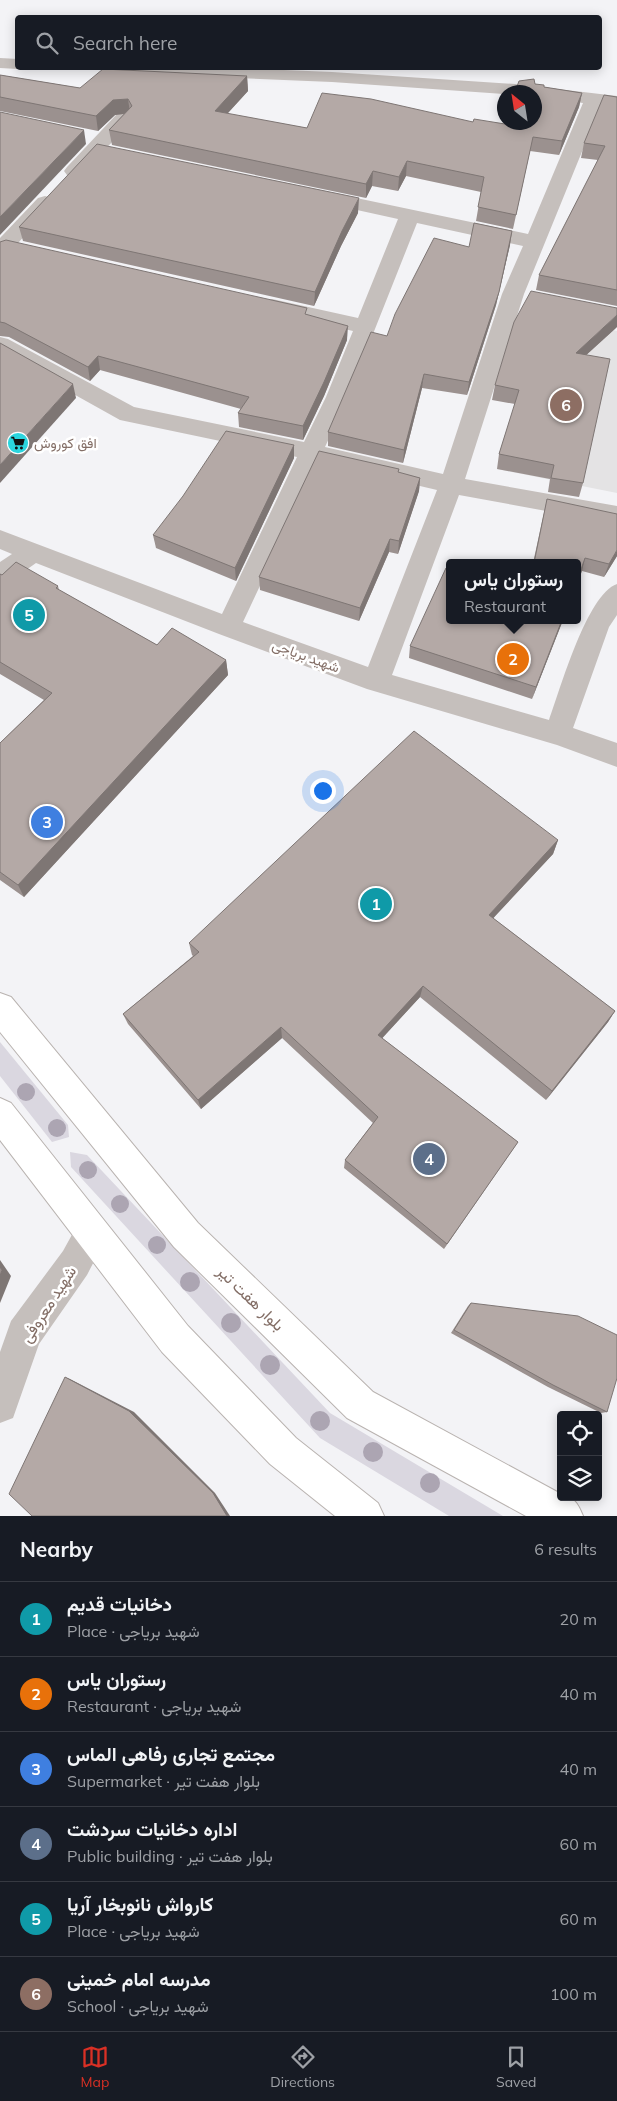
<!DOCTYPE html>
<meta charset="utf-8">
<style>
:root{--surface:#171b24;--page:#242831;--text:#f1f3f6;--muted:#9ea1a6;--line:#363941;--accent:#d93025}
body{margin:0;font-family:Mulish,Vazirmatn,sans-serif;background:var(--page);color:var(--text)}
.controls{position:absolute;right:15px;bottom:15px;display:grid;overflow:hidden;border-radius:5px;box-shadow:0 2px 12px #0003}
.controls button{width:45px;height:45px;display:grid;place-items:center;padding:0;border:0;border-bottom:1px solid var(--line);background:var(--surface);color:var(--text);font:25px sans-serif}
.compass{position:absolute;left:497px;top:85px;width:45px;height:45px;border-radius:50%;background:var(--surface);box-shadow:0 2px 12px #0003;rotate:330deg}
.you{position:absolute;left:322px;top:790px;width:18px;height:18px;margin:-12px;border:4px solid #fff;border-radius:50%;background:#1a73e8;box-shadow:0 0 0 8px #1a73e833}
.badge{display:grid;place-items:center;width:32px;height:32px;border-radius:50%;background:var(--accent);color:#fff;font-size:16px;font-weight:700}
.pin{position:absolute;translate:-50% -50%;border:2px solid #fff;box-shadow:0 1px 5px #0006}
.popup{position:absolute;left:446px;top:559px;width:135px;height:65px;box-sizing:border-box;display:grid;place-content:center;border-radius:5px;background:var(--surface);filter:drop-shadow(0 1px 4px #0005);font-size:16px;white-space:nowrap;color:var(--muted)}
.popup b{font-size:19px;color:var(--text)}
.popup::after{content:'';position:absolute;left:50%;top:100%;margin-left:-10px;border:10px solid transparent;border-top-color:var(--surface)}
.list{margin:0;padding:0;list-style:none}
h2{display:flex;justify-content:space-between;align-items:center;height:65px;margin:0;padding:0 20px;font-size:21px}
h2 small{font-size:16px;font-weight:400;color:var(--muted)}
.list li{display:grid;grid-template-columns:32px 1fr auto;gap:15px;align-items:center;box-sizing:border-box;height:75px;padding:0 20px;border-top:1px solid var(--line)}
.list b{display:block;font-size:19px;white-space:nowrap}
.list p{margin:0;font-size:16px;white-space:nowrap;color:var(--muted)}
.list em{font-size:16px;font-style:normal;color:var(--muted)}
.icon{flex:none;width:28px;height:28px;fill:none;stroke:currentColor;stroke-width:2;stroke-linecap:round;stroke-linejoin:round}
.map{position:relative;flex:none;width:617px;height:1516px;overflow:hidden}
.search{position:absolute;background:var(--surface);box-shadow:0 2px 12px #0003;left:15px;right:15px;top:15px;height:55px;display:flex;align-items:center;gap:12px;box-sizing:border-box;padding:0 18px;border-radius:5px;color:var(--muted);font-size:19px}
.sheet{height:515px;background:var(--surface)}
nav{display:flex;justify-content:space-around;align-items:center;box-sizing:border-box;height:70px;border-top:1px solid var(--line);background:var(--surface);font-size:14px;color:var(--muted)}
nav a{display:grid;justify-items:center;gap:2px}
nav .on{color:var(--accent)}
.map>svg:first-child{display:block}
.built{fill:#e4e3e4}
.green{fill:#dad7e0}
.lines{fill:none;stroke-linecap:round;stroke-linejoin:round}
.major-casing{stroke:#b9b3b0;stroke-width:2}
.minor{fill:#c5bfbc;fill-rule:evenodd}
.major{fill:#fff;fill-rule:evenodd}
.tree{fill:#aca5b2}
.wall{fill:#9b918f}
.shaded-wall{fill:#7e7674}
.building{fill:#b4a9a6;stroke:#7e7674}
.labels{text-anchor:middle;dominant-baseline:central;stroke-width:5;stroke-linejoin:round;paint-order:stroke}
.poi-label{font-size:14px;fill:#836e66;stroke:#fff;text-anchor:start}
.street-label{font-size:14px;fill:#836e66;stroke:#fff}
.near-street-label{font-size:16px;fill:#836e66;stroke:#fff}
</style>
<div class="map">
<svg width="617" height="1516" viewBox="0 0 617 1516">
<rect width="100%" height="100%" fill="#f3f3f6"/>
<!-- built -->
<path class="built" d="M546 315 617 331V493L497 469Z"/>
<!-- green -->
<g class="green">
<path d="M0 1042 68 1125 69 1137 52 1142 0 1076Z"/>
<path d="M70 1152 87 1155 330 1413 503 1516H449L320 1438 71 1167Z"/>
</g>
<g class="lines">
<!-- major casing -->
<g class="major-casing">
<g id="major">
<path d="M0 993 11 997 198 1223 373 1392 561 1494V1497C575 1497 578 1504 583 1516H526L347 1418 174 1247 0 1032Z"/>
<path d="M0 1098 11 1103 188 1326 296 1438 378 1503 384 1516H335L270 1464 162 1352 0 1140Z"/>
</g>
</g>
<!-- minor -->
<g class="minor">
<path d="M0 58 18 59V68H24L18 69 0 68Z"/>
<path d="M111 68H235L332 72 515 84 617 96V108L601 105 524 294 465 479 617 506V524L459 495 392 675 549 720C560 690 587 594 617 584V615L609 627 573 728 617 743V767L557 745 367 689 219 634 36 563 9 582 0 585V562L12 554 0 549V530L222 614 297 457 120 420 0 353V337L8 339 134 407 304 442 326 397 353 331 265 311 261 306 265 301 272 299 358 318 398 219 316 201 313 197 316 193 323 191 528 234 583 103 534 97V92L504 94 332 82 120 73 114 72ZM417 223 523 246 502 294 443 474 325 447 348 397ZM318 462 437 490 368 667 243 622Z"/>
<path d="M123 113 130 115 132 119 130 123 81 175 74 177 67 175 64 171 67 167 116 115Z"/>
<path d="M45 196 52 198 55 202 52 206 7 255 0 256V238L38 198Z"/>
<path d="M91 1217 103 1222 108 1234 87 1275 39 1344 13 1418 0 1423V1352L11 1321 63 1251 79 1222Z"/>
</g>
<!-- major -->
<use href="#major" class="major"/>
</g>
<!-- trees -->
<g class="tree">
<circle cx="26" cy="1092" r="9"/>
<circle cx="57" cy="1128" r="9"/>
<circle cx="88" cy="1170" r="9"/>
<circle cx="120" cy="1204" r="9"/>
<circle cx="157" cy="1245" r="9"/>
<circle cx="190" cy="1282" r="10"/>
<circle cx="231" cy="1323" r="10"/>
<circle cx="270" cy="1365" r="10"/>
<circle cx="320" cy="1421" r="10"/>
<circle cx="373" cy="1452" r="10"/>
<circle cx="430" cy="1483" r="10"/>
</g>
<!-- wall -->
<g class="wall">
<path d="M0 75 80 88 247 76 248 91 227 114 307 128 473 122 505 124 535 84 544 87 582 93 579 107 559 155 530 151 513 229 476 221 481 192 406 176 398 191 372 186 366 198 112 145 109 130 124 114 115 115 98 131 0 111Z"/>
<path d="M617 97V306L536 290 539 275 598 160 581 158 584 143Z"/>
<path d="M358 213 341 246 314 306 23 241 19 227Z"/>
<path d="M0 242 307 315 347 340 324 396 303 440 239 427 238 413 241 409 100 370 90 381 9 337 0 336Z"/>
<path d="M510 245 496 305 467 395 422 388 403 463 328 446V432L387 336 469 247Z"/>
<path d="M617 327 586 355 583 483 579 497 548 492 550 479 497 469 499 454 515 404 492 400 495 385Z"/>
<path d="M294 445V458L236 581 156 548 153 535Z"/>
<path d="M399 473 420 478 419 491 398 554 389 552 359 621 260 590 259 577Z"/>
<path d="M547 499 617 556 604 577 582 571 577 563H533Z"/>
<path d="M0 574 2 575 58 586 59 590 157 645 226 660 228 675 24 897 0 880V743L44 700 0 674Z"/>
<path d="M449 620H563L532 699 409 658 410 646Z"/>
<path d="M558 840 553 854 493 918 615 1011 608 1022 546 1100 420 997 382 1038 518 1142 444 1249 344 1168 345 1160 373 1123 282 1038 201 1109 128 1024 123 1014 193 956 192 955 189 943Z"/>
<path d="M471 1303 607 1412 601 1413 548 1387 451 1333 468 1306Z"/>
</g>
<!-- shaded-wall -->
<g class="shaded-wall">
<path d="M247 76 248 91 216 126 215 111Z"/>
<path d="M582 93 579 107 559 155 562 141Z"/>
<path d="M128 99 130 113 115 115 98 131 96 116 113 100Z"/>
<path d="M84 130 86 144 0 235V217Z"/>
<path d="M407 161 406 176 398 191 399 177Z"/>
<path d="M373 171 372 186 366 198V184Z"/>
<path d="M359 198 358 213 341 246 314 306 315 292 342 231Z"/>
<path d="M512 231 510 245 496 305 467 395 469 382Z"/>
<path d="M617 315V327L572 368 576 353Z"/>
<path d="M348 326 347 340 324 396 303 440V426Z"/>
<path d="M98 356 100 370 90 381 88 367Z"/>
<path d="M424 374 422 388 403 463 404 450Z"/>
<path d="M73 384 76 398 0 483V465Z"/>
<path d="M294 445V458L236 581 235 568Z"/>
<path d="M420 478 419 491 398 554 399 541Z"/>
<path d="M390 539 389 552 359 621 360 608Z"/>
<path d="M617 550V556L604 577 609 564Z"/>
<path d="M585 558 582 571 577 584V581Z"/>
<path d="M562 620H563L532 699 536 687Z"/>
<path d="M226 660 228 675 24 897 18 885Z"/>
<path d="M558 840 553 854 485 927 489 915Z"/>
<path d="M423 986 420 997 376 1045 378 1035Z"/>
<path d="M615 1011 608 1022 546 1100 552 1091Z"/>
<path d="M281 1027 282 1038 201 1109 198 1100Z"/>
<path d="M0 1260 11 1276 0 1303Z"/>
<path d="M65 1377 70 1379 134 1412 215 1493 230 1516H227Z"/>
</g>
<!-- building -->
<g class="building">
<path d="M103 69 247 76 215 111 307 128 322 93 371 99 473 122 474 119 505 124V122H534V92H515L519 81 534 79 535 84 544 85V87L582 93 562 141 533 137 516 215 478 207 484 177 407 161 399 177 373 171 366 184 109 130 132 106 128 99 113 100 96 116 0 97V75L80 88Z"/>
<path d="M604 95 617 97V290L539 275 605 146 584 143Z"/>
<path d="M0 112 84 130 0 217Z"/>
<path d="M97 144 359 198 342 231 315 292 19 227Z"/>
<path d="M474 223 512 231 499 292 469 382 424 374 404 450 328 432 371 332 387 336 395 314 434 238 469 247Z"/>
<path d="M6 240 307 308 305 314 348 326 324 382 303 426 238 413 249 397 98 356 88 367 5 323 0 322V242Z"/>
<path d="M531 291 617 308V315L576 353 610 359 583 483 551 478 554 465 499 454 519 390 495 385 514 322Z"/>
<path d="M0 343 73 384 0 465Z"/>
<path d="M226 431 294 445 235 568 153 535 183 496Z"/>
<path d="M319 451 399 469 398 472 420 478 399 541 390 539 360 608 259 577Z"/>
<path d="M547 499 617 514V550L609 564 585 558 577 581V563H534Z"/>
<path d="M16 562 58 586 56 588 157 645 172 628 226 660 18 885 0 872V743L52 693 0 662V574L2 575Z"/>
<path d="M446 568 449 569V620H562L536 687 410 646Z"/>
<path d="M414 731 558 840 489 915 615 1011 552 1091 423 986 378 1035 518 1142 447 1244 345 1160 378 1117 281 1027 198 1100 123 1014 199 952 189 943Z"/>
<path d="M0 1267 2 1270 0 1276Z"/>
<path d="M471 1303 578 1316 617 1335V1378L607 1412 553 1385 454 1330Z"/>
<path d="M65 1377 129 1411 213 1493 227 1516H32L9 1494Z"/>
</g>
<!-- icons -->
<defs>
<g id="supermarket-disc" transform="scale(1.125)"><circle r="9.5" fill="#2bd5de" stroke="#fff"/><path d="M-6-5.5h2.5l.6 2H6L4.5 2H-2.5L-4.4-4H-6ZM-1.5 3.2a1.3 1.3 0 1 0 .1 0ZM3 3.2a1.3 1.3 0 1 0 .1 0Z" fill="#111"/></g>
</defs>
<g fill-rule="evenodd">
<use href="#supermarket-disc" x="18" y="443"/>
</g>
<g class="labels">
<!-- poi labels -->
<g class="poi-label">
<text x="34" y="443">افق کوروش</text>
</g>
<!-- street labels -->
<g class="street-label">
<text transform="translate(306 656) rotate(20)">شهید بریاجی</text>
</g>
<!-- near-street labels -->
<g class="near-street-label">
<text transform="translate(251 1298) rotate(44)">بلوار هفت تیر</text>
<text transform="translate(48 1304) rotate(-57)">شهید معروفی</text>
</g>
</g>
</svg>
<div class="controls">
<button><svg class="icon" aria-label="locate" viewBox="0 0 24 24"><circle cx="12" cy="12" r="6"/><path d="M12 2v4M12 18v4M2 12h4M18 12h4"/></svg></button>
<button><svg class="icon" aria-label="layers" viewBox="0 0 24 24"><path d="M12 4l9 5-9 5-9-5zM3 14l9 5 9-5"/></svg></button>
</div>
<svg class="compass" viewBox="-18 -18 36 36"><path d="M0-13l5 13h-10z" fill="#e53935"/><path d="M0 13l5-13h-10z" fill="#9ea1a6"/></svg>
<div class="you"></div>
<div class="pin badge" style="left:376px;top:904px;background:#0f9aa8">1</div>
<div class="pin badge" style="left:513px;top:659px;background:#e8710a">2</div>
<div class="popup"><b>رستوران یاس</b>Restaurant</div>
<div class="pin badge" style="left:47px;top:822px;background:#3f7fe0">3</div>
<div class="pin badge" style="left:429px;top:1159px;background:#5c6f8a">4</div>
<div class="pin badge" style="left:29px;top:615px;background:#0f9aa8">5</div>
<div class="pin badge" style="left:566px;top:405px;background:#8d6e63">6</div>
<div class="search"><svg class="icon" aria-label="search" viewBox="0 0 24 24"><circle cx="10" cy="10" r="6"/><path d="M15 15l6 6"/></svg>Search here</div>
</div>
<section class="sheet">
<h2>Nearby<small>6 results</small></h2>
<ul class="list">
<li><span class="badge" style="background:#0f9aa8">1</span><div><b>دخانیات قدیم</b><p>Place · شهید بریاجی</p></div><em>20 m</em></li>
<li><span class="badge" style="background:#e8710a">2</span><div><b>رستوران یاس</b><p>Restaurant · شهید بریاجی</p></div><em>40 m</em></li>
<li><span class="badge" style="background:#3f7fe0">3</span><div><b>مجتمع تجاری رفاهی الماس</b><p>Supermarket · بلوار هفت تیر</p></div><em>40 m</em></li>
<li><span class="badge" style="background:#5c6f8a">4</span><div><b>اداره دخانیات سردشت</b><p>Public building · بلوار هفت تیر</p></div><em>60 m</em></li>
<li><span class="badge" style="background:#0f9aa8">5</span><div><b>کارواش نانوبخار آریا</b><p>Place · شهید بریاجی</p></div><em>60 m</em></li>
<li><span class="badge" style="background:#8d6e63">6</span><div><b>مدرسه امام خمینی</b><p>School · شهید بریاجی</p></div><em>100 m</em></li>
</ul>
</section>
<nav>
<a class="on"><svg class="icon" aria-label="map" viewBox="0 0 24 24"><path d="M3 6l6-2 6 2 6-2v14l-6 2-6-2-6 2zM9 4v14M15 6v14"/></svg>Map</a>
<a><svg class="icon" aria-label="directions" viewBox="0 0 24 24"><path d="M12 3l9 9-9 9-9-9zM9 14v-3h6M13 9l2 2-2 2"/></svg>Directions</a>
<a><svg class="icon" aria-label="saved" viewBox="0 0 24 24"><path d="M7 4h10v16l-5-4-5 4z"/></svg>Saved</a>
</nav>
